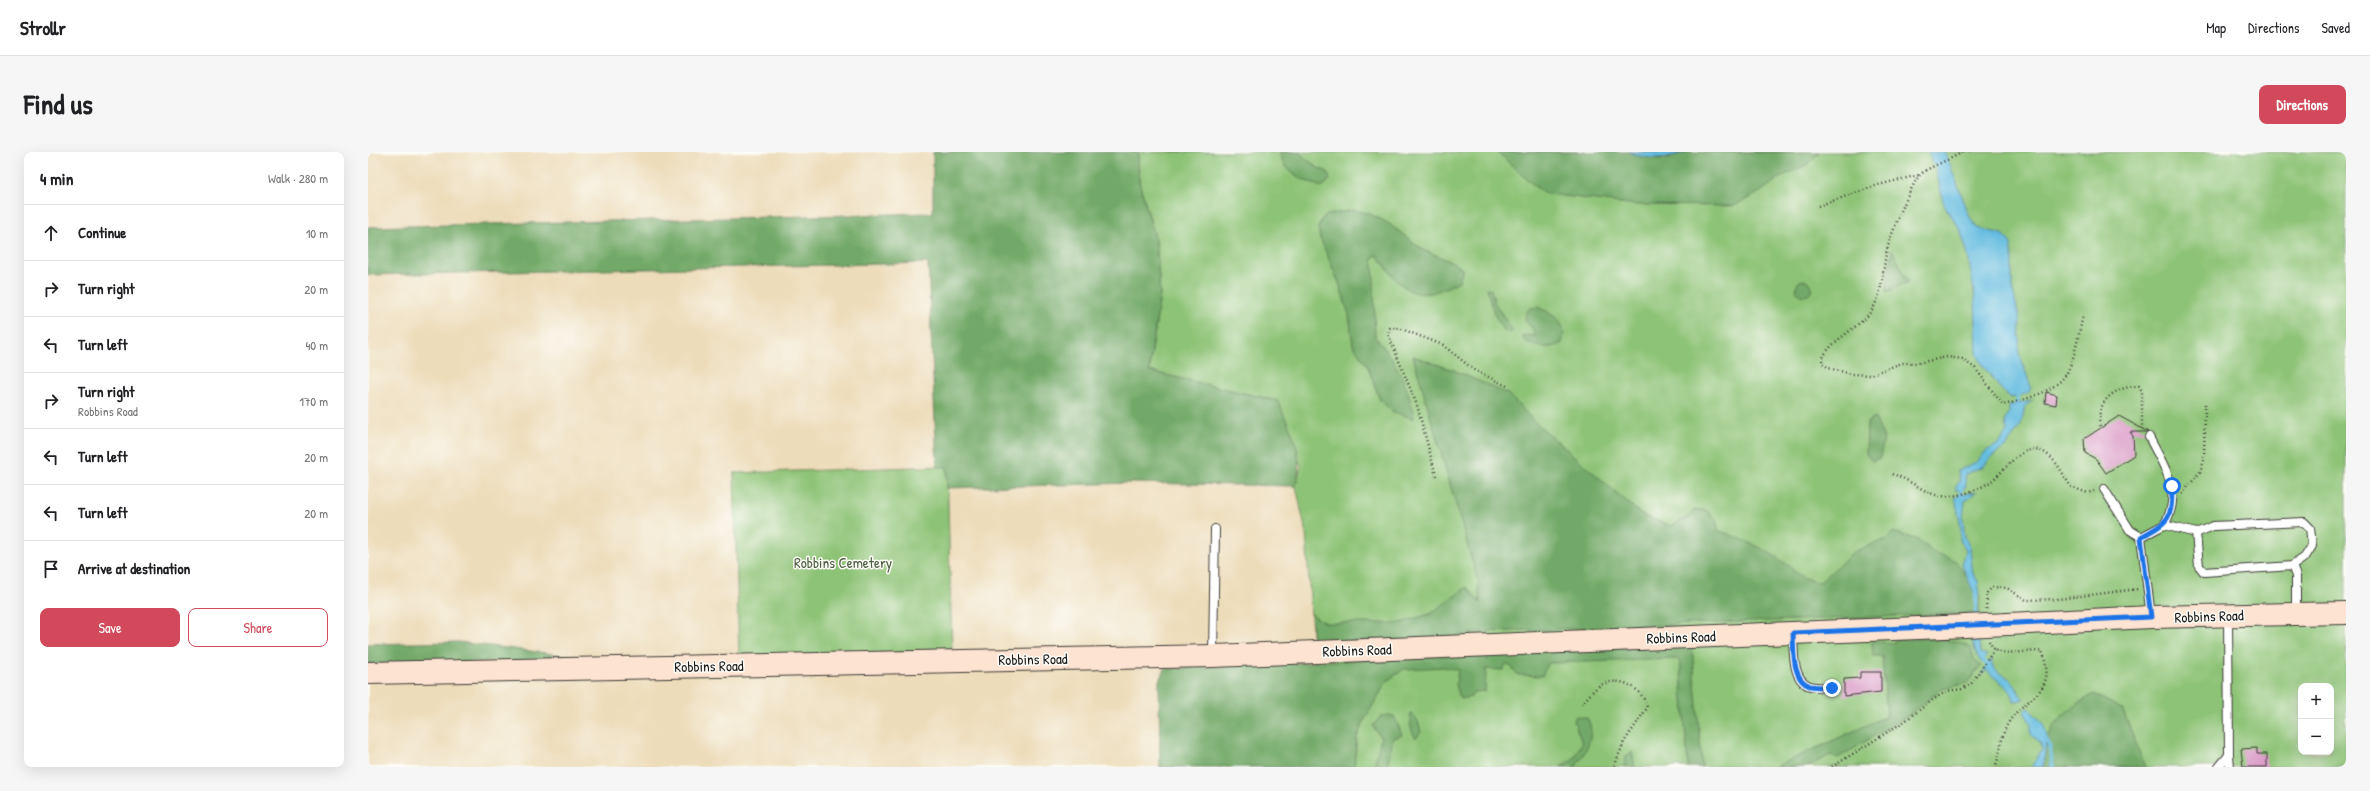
<!DOCTYPE html>
<meta charset="utf-8">
<style>
:root{--surface:#fff;--page:#f6f6f6;--text:#202124;--muted:#757577;--line:#e0e0e0;--accent:#d1495b}
body{margin:0;font-family:"Patrick Hand",sans-serif;background:var(--page);color:var(--text)}
.controls{position:absolute;right:12px;bottom:12px;display:grid;overflow:hidden;border-radius:8px;box-shadow:0 4px 16px #0002}
.controls button{width:36px;height:36px;display:grid;place-items:center;padding:0;border:0;border-bottom:1px solid var(--line);background:var(--surface);color:var(--text);font:20px sans-serif}
.stop{position:absolute;width:12px;height:12px;margin:-9px;border:3px solid #1a73e8;border-radius:50%;background:#fff}
.stop.end{background:#1a73e8;border-color:#fff;box-shadow:0 1px 4px #0008}
.list{margin:0;padding:0;list-style:none}
h2{display:flex;justify-content:space-between;align-items:center;height:52px;margin:0;padding:0 16px;font-size:17px}
h2 small{font-size:13px;font-weight:400;color:var(--muted)}
.list li{display:grid;grid-template-columns:26px 1fr auto;gap:12px;align-items:center;box-sizing:border-box;height:56px;padding:0 16px;border-top:1px solid var(--line)}
.list b{display:block;font-size:15px;white-space:nowrap}
.list p{margin:0;font-size:13px;white-space:nowrap;color:var(--muted)}
.list em{font-size:13px;font-style:normal;color:var(--muted)}
.actions{display:flex;gap:8px;padding:12px 16px}
.actions a{flex:1;padding:9px 0;border:1px solid var(--accent);border-radius:8px;text-align:center;font-size:14px;color:var(--accent)}
.actions .main{background:var(--accent);color:#fff}
.icon{flex:none;width:22px;height:22px;fill:none;stroke:currentColor;stroke-width:2;stroke-linecap:round;stroke-linejoin:round}
.map{position:relative;flex:none;width:1978px;height:615px;overflow:hidden;border-radius:8px}
header{display:flex;align-items:center;gap:24px;box-sizing:border-box;height:56px;padding:0 20px;background:var(--surface);border-bottom:1px solid var(--line)}
header strong{font-size:19px}
nav{display:flex;gap:22px;margin-inline-start:auto;font-size:14px}
.intro{display:flex;align-items:center;justify-content:space-between;box-sizing:border-box;height:96px;padding:0 24px}
h1{margin:0;font-size:28px}
.button{padding:10px 18px;border-radius:8px;background:var(--accent);color:#fff;font-size:14px;font-weight:700}
main{display:flex;gap:24px;padding:0 24px}
aside{flex:1;background:var(--surface);border-radius:8px;box-shadow:0 4px 16px #0002}
.map>svg:first-child{display:block}
.green{fill:#8dc376;stroke:#547049;fill-rule:evenodd}
.forest{fill:#72a967;stroke:#476242}
.water{fill:#63bce0;stroke:#406c7e}
.lines{fill:none;stroke-linecap:round;stroke-linejoin:round}
.stream{stroke:#63bce0;stroke-width:4}
.building{fill:#db9cc9}
.lane-casing{stroke:#3b3934;stroke-width:10}
.secondary-casing{stroke:#3b3934;stroke-width:24}
.path{stroke:#3b3934;stroke-width:2.5;stroke-dasharray:1 3;stroke-linecap:butt}
.lane{stroke:#fff;stroke-width:8}
.secondary{stroke:#fde3d1;stroke-width:22}
.secondary-bridge-casing{stroke:#3b3934;stroke-width:24;stroke-linecap:butt}
.secondary-bridge{stroke:#fde3d1;stroke-width:22}
.route{stroke:#1a73e8;stroke-width:5}
.labels{text-anchor:middle;dominant-baseline:central;stroke-width:3;stroke-linejoin:round;paint-order:stroke}
.park-label{font-size:15px;fill:#495f40;stroke:#fdfcf7}
.street-label{font-size:15px;fill:#1c1c1c;stroke:#fdfcf7}
</style>
<header>
<strong>Strollr</strong>
<nav><a>Map</a><a>Directions</a><a>Saved</a></nav>
</header>
<div class="intro"><h1>Find us</h1><a class="button">Directions</a></div>
<main>
<aside>
<h2>4 min<small>Walk · 280 m</small></h2>
<ul class="list">
<li><svg class="icon" aria-label="ahead" viewBox="0 0 24 24"><path d="M12 20V5M6 11l6-6 6 6"/></svg><div><b>Continue</b></div><em>10 m</em></li>
<li><svg class="icon" aria-label="right" viewBox="0 0 24 24"><path d="M7 20v-9h11M14 6l5 5-5 5"/></svg><div><b>Turn right</b></div><em>20 m</em></li>
<li><svg class="icon" aria-label="left" viewBox="0 0 24 24"><path d="M17 20v-9H6M10 6l-5 5 5 5"/></svg><div><b>Turn left</b></div><em>40 m</em></li>
<li><svg class="icon" aria-label="right" viewBox="0 0 24 24"><path d="M7 20v-9h11M14 6l5 5-5 5"/></svg><div><b>Turn right</b><p>Robbins Road</p></div><em>170 m</em></li>
<li><svg class="icon" aria-label="left" viewBox="0 0 24 24"><path d="M17 20v-9H6M10 6l-5 5 5 5"/></svg><div><b>Turn left</b></div><em>20 m</em></li>
<li><svg class="icon" aria-label="left" viewBox="0 0 24 24"><path d="M17 20v-9H6M10 6l-5 5 5 5"/></svg><div><b>Turn left</b></div><em>20 m</em></li>
<li><svg class="icon" aria-label="arrive" viewBox="0 0 24 24"><path d="M6 21V4h12l-3 4 3 4H6"/></svg><div><b>Arrive at destination</b></div></li>
</ul>
<div class="actions"><a class="main">Save</a><a>Share</a></div>
</aside>
<div class="map">
<svg width="1978" height="615" viewBox="0 0 1978 615">
<rect width="100%" height="100%" fill="#fdfcf7"/>
<filter id="ink" filterUnits="userSpaceOnUse"><feTurbulence type="fractalNoise" baseFrequency=".025" numOctaves="2"/><feDisplacementMap in="SourceGraphic" scale="8" xChannelSelector="R" yChannelSelector="G"/><feConvolveMatrix kernelMatrix="1 2 1 2 8 2 1 2 1" color-interpolation-filters="sRGB"/></filter>
<filter id="wash" filterUnits="userSpaceOnUse"><feTurbulence type="fractalNoise" baseFrequency=".012" numOctaves="4" result="noise"/><feDisplacementMap in="SourceGraphic" scale="16" xChannelSelector="R" yChannelSelector="G"/><feGaussianBlur stdDeviation="0.9" result="paint"/><feColorMatrix in="noise" values="0 0 0 0 0 0 0 0 0 0 0 0 0 0 0 0 0 1.4 0 .05"/><feComposite in="paint" operator="in"/></filter>
<g filter="url(#wash)">
<rect width="100%" height="100%" fill="#eddcb9"/>
<!-- green -->
<g class="green">
<path d="M770 0H1218L1288 19 1344 0H1978V615H952L938 381 928 334 933 314 910 249 781 220 792 142 788 88 771 30ZM1933 534H1963V600H1933Z"/>
<path d="M579 314 584 499 371 505 366 321Z"/>
</g>
<!-- forest -->
<g class="forest">
<path d="M565 0H770L771 30 788 88 792 142 781 219 910 249C924 282 936 297 928 334L764 331 579 336V315H569L560 111 0 123V75L565 61Z"/>
<path d="M912 0H930L950 16 960 20 962 28 954 35C939 30 913 20 912 0Z"/>
<path d="M1129 0H1260L1275 5 1296 7 1318 0H1451L1440 12 1413 25 1392 40 1366 54 1269 53 1180 42C1166 37 1143 11 1129 0Z"/>
<path d="M986 58 1000 61 1020 71 1055 98 1087 111 1095 118 1091 129C1047 154 1036 140 1009 103L1004 106C1008 132 1005 158 1007 185 1026 205 1043 238 1046 267L1023 259 1012 248 999 213 985 193 981 163 971 131 952 86 950 76 954 67 959 63Z"/>
<path d="M1524 97 1540 130 1518 140Z"/>
<circle cx="1436" cy="136" r="8"/>
<path d="M1119 136 1123 137 1127 152 1145 179 1142 181C1128 178 1122 148 1119 136Z"/>
<path d="M1170 155C1185 162 1203 173 1193 192 1180 198 1166 196 1155 187L1154 183 1167 184 1165 177 1157 169 1158 161 1162 156Z"/>
<path d="M1045 204 1088 219 1140 242 1166 269 1274 363 1304 374 1321 364 1326 358H1338L1348 368 1351 379C1369 384 1397 397 1413 408 1428 419 1431 427 1452 430L1487 399 1519 387 1525 380 1550 388 1568 401 1587 408 1612 443 1611 461 1114 480 1077 485 945 491 943 462 957 471H1032L1062 462 1099 435 1112 451 1110 429Z"/>
<path d="M1507 266 1516 286 1512 306 1504 309 1498 302 1499 270Z"/>
<path d="M1565 487 1588 489 1602 495 1606 507 1613 514 1599 531 1574 537 1541 563 1470 606 1463 603 1439 615H1407L1519 564 1514 504H1505L1504 490 1526 491V488Z"/>
<path d="M90 490 234 508 0 512V492Z"/>
<path d="M1324 493 1334 615H1320L1312 507 1180 511 1174 524 1150 523 1143 514 1137 513 1136 518 1118 517 1117 539 1105 540 1103 545 1092 547 1088 532 1090 518 1076 515 1036 517 1019 529 998 565 989 585 986 615H792L791 529 796 517Z"/>
<path d="M1726 542 1755 558 1777 615H1675C1679 572 1690 563 1726 542Z"/>
<path d="M1043 561 1050 569 1053 580 1048 586C1042 577 1041 571 1043 561Z"/>
<path d="M1020 563 1026 564 1034 583 1025 586 1019 615H1006L1013 586 1005 574 1012 565Z"/>
<path d="M1208 564 1219 566C1229 581 1217 602 1207 615H1193L1206 606 1214 591 1206 569Z"/>
<path d="M1264 600 1267 615H1257L1258 604Z"/>
</g>
<!-- water -->
<g class="water">
<path d="M1260 0H1318C1295 7 1283 9 1260 0Z"/>
<path d="M1560 0H1577L1602 65 1609 76 1635 82 1643 92 1644 100V135L1652 169 1651 201 1663 235 1661 240 1650 245 1643 246 1637 242 1615 214 1609 202 1607 146 1600 103 1592 77 1576 53 1567 14Z"/>
<path d="M1665 248 1657 254 1653 273 1638 295 1623 305 1616 314 1597 322 1598 335 1588 339V333L1592 329 1590 319 1610 309 1618 299 1631 292 1639 280 1637 268 1641 260V254Z"/>
<path d="M1609 339 1597 349 1595 367 1597 385 1602 396 1605 422 1610 429 1612 443H1607L1593 411 1598 399 1592 388 1593 376 1587 345Z"/>
<path d="M1603 485H1611L1612 501 1619 503 1614 511 1608 502Z"/>
<path d="M1624 506C1622 521 1638 521 1646 531 1650 536 1650 542 1656 547L1646 550C1645 533 1626 529 1619 518L1614 522Z"/>
<path d="M1660 556 1675 571 1679 584 1675 615H1664L1674 597 1672 591 1663 583V571L1656 560Z"/>
</g>
<g class="lines">
<!-- stream -->
<g class="stream">
<path d="M1648 257 1650 245"/>
<path d="M1593 347V332"/>
<path d="M1608 467V438"/>
<path d="M1613 505 1622 517"/>
<path d="M1675 583 1681 593 1685 615"/>
</g>
</g>
<g id="blocks">
<!-- building -->
<g class="building">
<path d="M1678 240 1689 243 1688 253 1677 251Z"/>
<path d="M1751 264 1780 280H1762L1765 284 1766 303 1738 321 1728 307 1717 301 1716 287Z"/>
<path d="M1492 520H1513V540L1476 544V527L1492 526Z"/>
<path d="M1889 596V602H1899V615H1875L1873 597Z"/>
</g>
</g>
</g>
<g filter="url(#ink)">
<use href="#blocks" fill-opacity="0" stroke="#3b3934" stroke-width="1"/>
<g class="lines">
<!-- lane casing -->
<g class="lane-casing">
<g id="lane">
<path d="M1781 285C1796 315 1816 340 1796 373"/>
<path d="M1736 337 1762 378 1773 385"/>
<path d="M1773 385 1796 373 1828 381 1831 414 1836 420 1924 414 1937 405 1944 394 1942 376 1936 370 1845 374 1828 381"/>
<path d="M1773 385 1783 464"/>
<path d="M1924 414 1928 424V461"/>
<path d="M1425 481C1426 496 1423 528 1442 534 1448 536 1457 535 1464 536"/>
<path d="M845 503 847 377"/>
<path d="M1861 603 1862 615"/>
<path d="M1851 615 1861 603 1860 464"/>
</g>
</g>
<!-- secondary casing -->
<g class="secondary-casing">
<g id="secondary">
<path d="M1640 472 1783 465 1978 461"/>
<path d="M0 521 845 504 1576 475"/>
</g>
</g>
<!-- path -->
<g class="path">
<path d="M1594 0C1583 8 1560 14 1551 24 1543 33 1520 88 1518 102 1514 123 1515 144 1501 162 1490 176 1454 194 1454 211L1461 216 1483 222 1502 223 1534 211H1550L1579 205 1594 207 1607 216 1635 253C1654 248 1682 242 1696 225 1706 213 1711 180 1715 163"/>
<path d="M1450 54 1510 33 1551 23"/>
<path d="M1732 274C1727 250 1747 234 1771 234L1774 239V277"/>
<path d="M1524 322C1544 327 1560 347 1582 344 1595 343 1612 337 1622 330 1637 320 1657 284 1680 303 1690 311 1696 324 1703 335L1720 341 1726 339"/>
<path d="M1068 324 1049 253 1020 182 1022 176H1031L1075 193 1106 218 1141 235"/>
<path d="M1814 342 1832 320 1836 308 1837 252"/>
<path d="M1618 457 1619 441 1624 435 1639 436 1658 448 1690 447 1770 437"/>
<path d="M1621 489 1626 498 1636 501 1674 499C1691 545 1655 543 1639 573 1632 586 1633 602 1627 615"/>
<path d="M1214 552C1220 545 1227 535 1235 532 1255 524 1275 537 1279 556L1256 590 1246 615"/>
<path d="M1464 615 1537 569 1566 547 1579 539 1594 537 1603 532 1626 498"/>
</g>
<!-- lane -->
<use href="#lane" class="lane"/>
<!-- secondary -->
<use href="#secondary" class="secondary"/>
<!-- secondary-bridge casing -->
<g class="secondary-bridge-casing">
<path id="secondary-bridge" d="M1576 475 1640 472"/>
</g>
<!-- secondary-bridge -->
<use href="#secondary-bridge" class="secondary-bridge"/>
</g>
</g>
<g class="lines" filter="url(#ink)">
<!-- route -->
<path class="route" d="M1464 536C1457 535 1449 535 1442 534 1423 528 1426 496 1425 481L1783 465 1773 385C1802 369 1804 367 1804 334"/>
</g>
<g class="labels">
<!-- park labels -->
<g class="park-label">
<text x="475" y="410">Robbins Cemetery</text>
</g>
<!-- street labels -->
<g class="street-label">
<text transform="translate(1841 464) rotate(-2)">Robbins Road</text>
<text transform="translate(1313 485) rotate(-2)">Robbins Road</text>
<text transform="translate(989 498) rotate(-2)">Robbins Road</text>
<text transform="translate(665 507) rotate(-1)">Robbins Road</text>
<text transform="translate(341 514) rotate(-1)">Robbins Road</text>
</g>
</g>
</svg>
<div class="controls">
<button>+</button>
<button>−</button>
</div>
<div class="stop" style="left:1804px;top:334px"></div>
<div class="stop end" style="left:1464px;top:536px"></div>
</div>
</main>
